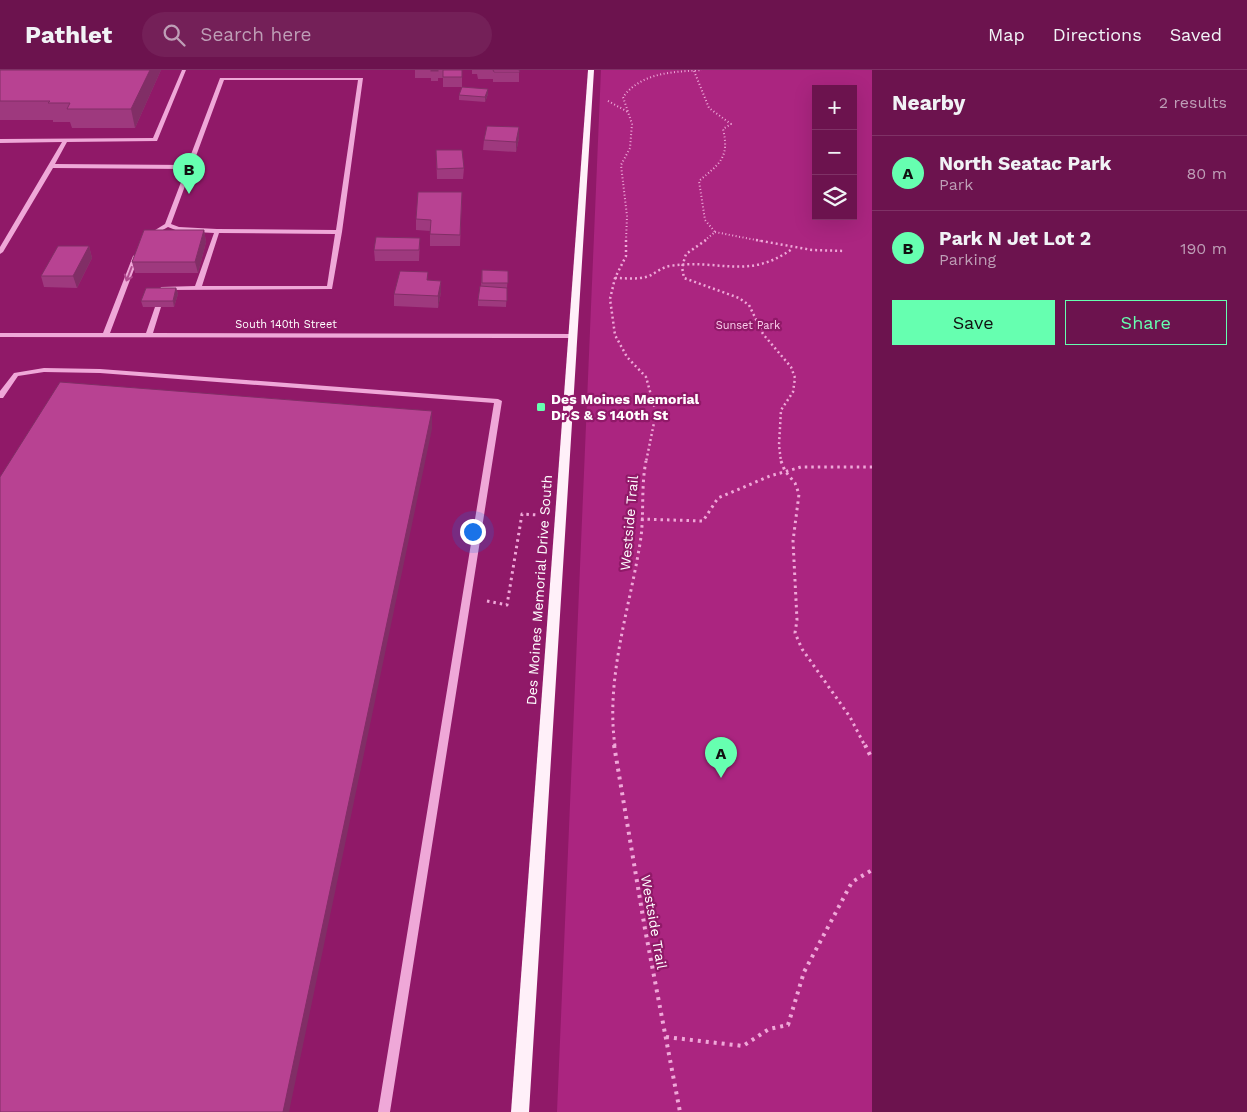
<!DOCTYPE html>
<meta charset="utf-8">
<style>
:root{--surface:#6c134e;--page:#742058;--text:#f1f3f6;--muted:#be9eb6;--line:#7f3266;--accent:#66ffb0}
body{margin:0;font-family:"Work Sans",sans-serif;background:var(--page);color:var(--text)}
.controls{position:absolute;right:15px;top:15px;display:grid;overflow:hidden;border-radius:0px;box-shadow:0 5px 20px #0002}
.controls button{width:45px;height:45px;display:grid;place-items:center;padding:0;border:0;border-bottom:1px solid var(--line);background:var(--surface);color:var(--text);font:25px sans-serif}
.you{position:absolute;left:472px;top:461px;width:18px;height:18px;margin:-12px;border:4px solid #fff;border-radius:50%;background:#1a73e8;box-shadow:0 0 0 8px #1a73e833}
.badge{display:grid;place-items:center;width:32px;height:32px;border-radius:50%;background:var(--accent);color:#111;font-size:16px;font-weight:700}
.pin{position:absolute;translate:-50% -41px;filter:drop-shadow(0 1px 2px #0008)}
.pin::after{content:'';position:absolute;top:26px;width:18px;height:15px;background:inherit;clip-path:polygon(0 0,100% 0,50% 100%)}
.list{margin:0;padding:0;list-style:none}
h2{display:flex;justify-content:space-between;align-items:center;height:65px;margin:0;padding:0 20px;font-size:21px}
h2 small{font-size:16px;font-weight:400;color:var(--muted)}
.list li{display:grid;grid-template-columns:32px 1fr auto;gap:15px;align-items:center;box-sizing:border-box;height:75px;padding:0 20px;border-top:1px solid var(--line)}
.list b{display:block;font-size:19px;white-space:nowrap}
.list p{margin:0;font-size:16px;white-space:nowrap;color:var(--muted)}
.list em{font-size:16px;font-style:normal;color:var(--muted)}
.actions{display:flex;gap:10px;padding:15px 20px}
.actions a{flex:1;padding:11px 0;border:1px solid var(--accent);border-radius:0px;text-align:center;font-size:18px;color:var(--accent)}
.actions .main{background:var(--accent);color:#111}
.icon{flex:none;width:28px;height:28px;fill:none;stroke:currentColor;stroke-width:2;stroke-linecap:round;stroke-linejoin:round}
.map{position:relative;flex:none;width:872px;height:1042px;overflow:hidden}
header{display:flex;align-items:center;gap:30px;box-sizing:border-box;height:70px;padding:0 25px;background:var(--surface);border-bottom:1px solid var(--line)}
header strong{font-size:24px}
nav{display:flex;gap:28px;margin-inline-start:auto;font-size:18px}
.search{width:350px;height:45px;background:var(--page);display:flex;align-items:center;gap:12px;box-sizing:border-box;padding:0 18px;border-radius:28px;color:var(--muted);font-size:19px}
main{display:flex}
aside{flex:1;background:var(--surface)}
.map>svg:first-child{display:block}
.green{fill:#ab2580;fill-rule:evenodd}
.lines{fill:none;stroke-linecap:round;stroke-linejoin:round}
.path-far3{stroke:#efa8d8;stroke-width:2;stroke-dasharray:1 2.5;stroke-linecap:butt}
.path-far2{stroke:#efa8d8;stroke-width:2.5;stroke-dasharray:2 3;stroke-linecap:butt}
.path-far1{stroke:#efa8d8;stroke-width:3;stroke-dasharray:2.5 4;stroke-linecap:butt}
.path{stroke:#efa8d8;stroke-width:4;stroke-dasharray:3 5;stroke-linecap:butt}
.minor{fill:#efa8d8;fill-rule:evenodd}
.major{fill:#fff0f9;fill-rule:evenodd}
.wall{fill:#9e397e}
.shaded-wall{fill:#812e66}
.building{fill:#b84292;stroke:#812e66}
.oneway{stroke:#b14b8f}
.poi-dot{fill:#66ffb0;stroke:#901968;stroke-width:2}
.labels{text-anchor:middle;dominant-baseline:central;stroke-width:4.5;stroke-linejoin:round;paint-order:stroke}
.far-street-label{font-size:11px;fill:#fff;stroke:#901968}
.far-park-label{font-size:11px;fill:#fbceec;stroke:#901968}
.poi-label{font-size:14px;font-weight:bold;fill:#fff;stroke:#901968;text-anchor:start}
.street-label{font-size:14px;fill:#fff;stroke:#901968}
</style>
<header>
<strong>Pathlet</strong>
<div class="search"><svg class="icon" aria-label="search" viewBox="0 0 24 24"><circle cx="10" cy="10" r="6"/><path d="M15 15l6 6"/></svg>Search here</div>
<nav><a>Map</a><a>Directions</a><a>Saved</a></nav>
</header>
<main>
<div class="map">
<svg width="872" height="1042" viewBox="0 0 872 1042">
<rect width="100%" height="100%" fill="#901968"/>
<!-- green -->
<path class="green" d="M601 0H872V1042H557ZM816 19H853V146H816Z"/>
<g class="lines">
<!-- path-far3 -->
<g class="path-far3">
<path d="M694 1 709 38 731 54 723 59C730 88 719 94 699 111L705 150 715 162 704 171"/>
<path d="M608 31 628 42"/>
<path d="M715 162 761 171"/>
<path d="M626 171 627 146 621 95 630 78 632 54 623 27C642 2 673 2 702 0"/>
</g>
<!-- path-far2 -->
<g class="path-far2">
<path d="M626 170V186L615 208 610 229 615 265 627 287 646 307 656 343 646 392"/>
<path d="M706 170 686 184 682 197 684 208 739 228 749 235 763 264 791 297 795 308 793 322 781 340 779 375 781 392"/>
<path d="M756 170 812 180 845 181"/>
<path d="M615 208C626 208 638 210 649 206 656 203 662 197 670 196 718 188 747 211 792 179"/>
</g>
<!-- path-far1 -->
<g class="path-far1">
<path d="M781 391 785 401 795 413 799 424 793 471 797 550 795 563 802 579 850 647 865 676"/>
<path d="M641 449 703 451 718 428 770 406 801 397H872"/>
<path d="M487 531 507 535 522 444 539 445"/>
<path d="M615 676C605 606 631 535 641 467 644 442 641 416 646 391"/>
</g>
<!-- path -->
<g class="path">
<path d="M614 675 645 859 680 1042"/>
<path d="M865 675 872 689"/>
<path d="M666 967 743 976 769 959 788 955 804 902 852 812 872 800"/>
</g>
<!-- minor -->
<g class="minor">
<path d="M182 0H186L157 71 67 72 55 94 187 95 220 8H363L342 162 332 219 166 220 163 225H159L158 224 161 217 195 216 214 163 178 161 168 157 152 166 147 165 165 154 186 99 53 98 3 182 0 184V177L62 72 0 73V69L153 68ZM224 10H358L336 160 217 159 179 157 171 154ZM219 163 335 164 327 216H202Z"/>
<path d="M136 184 139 186 110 263H146L155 237 158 235 161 237 153 263 572 264 575 266 572 268 0 267V263H103L133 186Z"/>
<path d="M44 298 100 299 498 329 502 331 390 1042H378L494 333 100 303 44 302 18 306 3 328H0V321L14 303Z"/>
</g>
<!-- major -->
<path class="major" d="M588 0H594L529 1042H511Z"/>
</g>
<!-- wall -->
<g class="wall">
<path d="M0 0H161L135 58H72L70 52H53V50H0Z"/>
<path d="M415 0H462V17H443V8H438V11H431V8H415Z"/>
<path d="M472 0H519V12H493V9H478L477 4H472Z"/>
<path d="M488 19V24L485 32 459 30V25Z"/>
<path d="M519 68 516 82 483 80 484 70Z"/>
<path d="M436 80 464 98 463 109H437Z"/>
<path d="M462 122 460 176H430V161L416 160V149Z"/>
<path d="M204 160 206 172 198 203H135L132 192Z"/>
<path d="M420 168 419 191H375L374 180Z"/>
<path d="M89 176 92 188 77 218 44 217 41 206Z"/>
<path d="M482 200 508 201 506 237 478 236V230L481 216Z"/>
<path d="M428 210 441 211V222L438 238 394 236V224Z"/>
<path d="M176 218 178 224 174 237H143L141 231Z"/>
</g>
<!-- shaded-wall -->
<g class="shaded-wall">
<path d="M150 0H161L135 58 131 39Z"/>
<path d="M488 19V24L485 32V27Z"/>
<path d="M519 57V68L516 82V72Z"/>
<path d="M204 160 206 172 198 203 195 192Z"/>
<path d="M89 176 92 188 77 218 73 206Z"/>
<path d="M441 211V222L438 238V226Z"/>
<path d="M176 218 178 224 174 237 173 231Z"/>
<path d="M432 341V359L289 1042H283Z"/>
</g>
<!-- building -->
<g class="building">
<path d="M0 0H150L131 39H67L70 33H48L50 31H0Z"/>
<rect x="431" y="0" width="7" height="1"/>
<rect x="443" y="0" width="19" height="7"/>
<path d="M493 0H519L520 2H494Z"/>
<path d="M462 17 488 19 485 27 459 25Z"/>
<path d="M487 56 519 57 516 72 484 70Z"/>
<path d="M436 80H462L464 98 437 99Z"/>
<path d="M418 122H462L460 165 430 164 431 150 416 149Z"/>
<path d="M144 160H204L195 192H132Z"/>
<path d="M376 167 420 168 419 180H374Z"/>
<path d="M58 176H89L73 206H41Z"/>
<path d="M482 200 508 201V213H482Z"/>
<path d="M400 201 428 202 427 210 441 211 438 226 394 224Z"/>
<path d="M480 216 507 218V231L478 230Z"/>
<path d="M146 218H176L173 231H141Z"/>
<path d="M60 312 432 341 283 1042H0V407Z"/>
</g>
<!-- one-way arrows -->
<defs><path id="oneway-shaft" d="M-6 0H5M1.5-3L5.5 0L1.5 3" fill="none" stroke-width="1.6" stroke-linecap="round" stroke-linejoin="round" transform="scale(1.25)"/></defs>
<use class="oneway" href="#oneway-shaft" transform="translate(129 204) rotate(111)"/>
<!-- markers -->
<rect class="poi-dot" x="536" y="332" width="10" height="10" rx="2.5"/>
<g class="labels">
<!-- far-street labels -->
<g class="far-street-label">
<text x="286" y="254">South 140th Street</text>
</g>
<!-- far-park labels -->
<g class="far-park-label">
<text x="748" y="255">Sunset Park</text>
</g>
<!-- poi labels -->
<g class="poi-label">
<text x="551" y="329">Des Moines Memorial<tspan x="551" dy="16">Dr S &amp; S 140th St</tspan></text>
</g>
<!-- street labels -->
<g class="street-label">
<text transform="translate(629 453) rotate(-85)">Westside Trail</text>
<text transform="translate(539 520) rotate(-86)">Des Moines Memorial Drive South</text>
<text transform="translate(654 852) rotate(80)">Westside Trail</text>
</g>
</g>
</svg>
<div class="controls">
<button>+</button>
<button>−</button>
<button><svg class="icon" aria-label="layers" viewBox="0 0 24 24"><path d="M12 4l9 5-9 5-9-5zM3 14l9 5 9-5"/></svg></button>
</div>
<div class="you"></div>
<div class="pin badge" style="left:721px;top:708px">A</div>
<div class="pin badge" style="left:189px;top:124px">B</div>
</div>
<aside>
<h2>Nearby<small>2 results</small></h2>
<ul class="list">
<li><span class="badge">A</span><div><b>North Seatac Park</b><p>Park</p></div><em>80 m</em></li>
<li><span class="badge">B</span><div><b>Park N Jet Lot 2</b><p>Parking</p></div><em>190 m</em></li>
</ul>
<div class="actions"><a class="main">Save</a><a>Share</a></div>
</aside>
</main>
